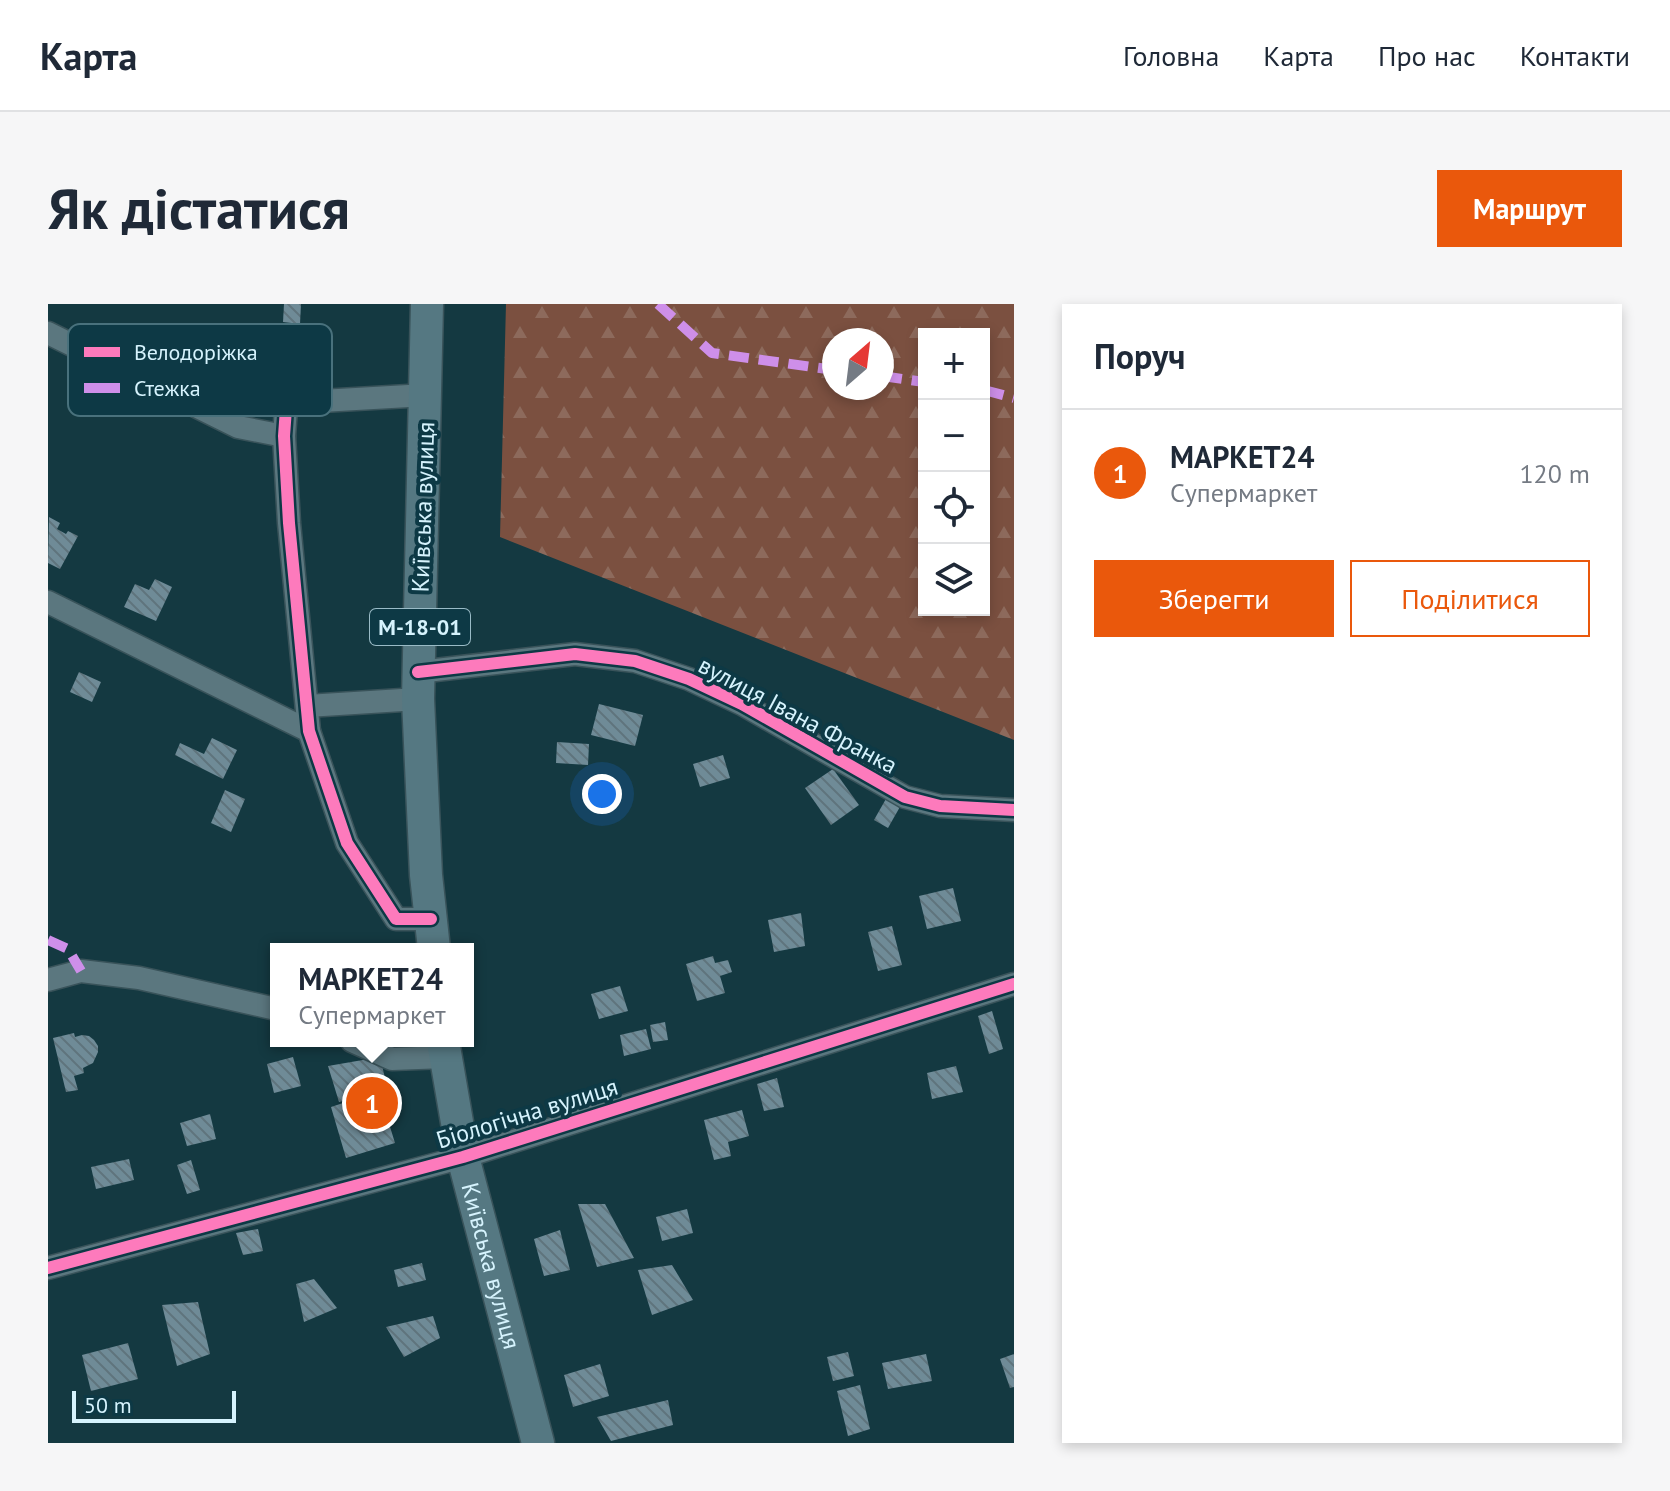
<!DOCTYPE html>
<html lang="uk">
<meta charset="utf-8">
<style>
:root{--surface:#fff;--page:#f6f6f7;--text:#1f2937;--muted:#747a83;--line:#e0e1e3;--accent:#ea580c}
body{margin:0;font-family:"PT Sans",sans-serif;background:var(--page);color:var(--text)}
.controls{position:absolute;right:24px;top:24px;display:grid;overflow:hidden;border-radius:0px;box-shadow:0 4px 12px #0003}
.controls button{width:72px;height:72px;display:grid;place-items:center;padding:0;border:0;border-bottom:2px solid var(--line);background:var(--surface);color:var(--text);font:40px sans-serif}
.compass{position:absolute;left:774px;top:24px;width:72px;height:72px;border-radius:50%;background:var(--surface);box-shadow:0 4px 12px #0003;rotate:28deg}
.scale{position:absolute;left:24px;bottom:20px;width:164px;box-sizing:border-box;padding-left:8px;border:4px solid #d6f3fd;border-top:0;font-size:22px;line-height:28px;white-space:nowrap;color:#d6f3fd;-webkit-text-stroke:6px #0d3945;paint-order:stroke}
.you{position:absolute;left:554px;top:490px;width:28px;height:28px;margin:-20px;border:6px solid #fff;border-radius:50%;background:#1a73e8;box-shadow:0 0 0 12px #1a73e833}
.badge{display:grid;place-items:center;width:52px;height:52px;border-radius:50%;background:var(--accent);color:#fff;font-size:26px;font-weight:700}
.pin{position:absolute;translate:-50% -50%;border:4px solid #fff;box-shadow:0 2px 8px #0006}
.popup{position:absolute;left:222px;top:639px;width:204px;height:104px;box-sizing:border-box;display:grid;place-content:center;border-radius:0px;background:var(--surface);filter:drop-shadow(0 2px 6px #0005);font-size:26px;white-space:nowrap;color:var(--muted)}
.popup b{font-size:30px;color:var(--text)}
.popup::after{content:'';position:absolute;left:50%;top:100%;margin-left:-16px;border:16px solid transparent;border-top-color:var(--surface)}
.list{margin:0;padding:0;list-style:none}
h2{display:flex;justify-content:space-between;align-items:center;height:104px;margin:0;padding:0 32px;font-size:34px}
h2 small{font-size:26px;font-weight:400;color:var(--muted)}
.list li{display:grid;grid-template-columns:52px 1fr auto;gap:24px;align-items:center;box-sizing:border-box;height:128px;padding:0 32px;border-top:2px solid var(--line)}
.list b{display:block;font-size:30px;white-space:nowrap}
.list p{margin:0;font-size:26px;white-space:nowrap;color:var(--muted)}
.list em{font-size:26px;font-style:normal;color:var(--muted)}
.actions{display:flex;gap:16px;padding:24px 32px}
.actions a{flex:1;padding:18px 0;border:2px solid var(--accent);border-radius:0px;text-align:center;font-size:28px;color:var(--accent)}
.actions .main{background:var(--accent);color:#fff}
.icon{flex:none;width:44px;height:44px;fill:none;stroke:currentColor;stroke-width:2;stroke-linecap:round;stroke-linejoin:round}
.map{position:relative;flex:none;width:966px;height:1139px;overflow:hidden;border-radius:0px}
header{display:flex;align-items:center;gap:48px;box-sizing:border-box;height:112px;padding:0 40px;background:var(--surface);border-bottom:2px solid var(--line)}
header strong{font-size:38px}
nav{display:flex;gap:44px;margin-inline-start:auto;font-size:28px}
.intro{display:flex;align-items:center;justify-content:space-between;box-sizing:border-box;height:192px;padding:0 48px}
h1{margin:0;font-size:56px}
.button{padding:20px 36px;border-radius:0px;background:var(--accent);color:#fff;font-size:28px;font-weight:700}
main{display:flex;gap:48px;padding:0 48px}
aside{flex:1;background:var(--surface);border-radius:0px;box-shadow:0 4px 12px #0003}
.map>svg:first-child{display:block}
.forest{fill:url(#forest-firs);fill-rule:evenodd}
.building{fill:url(#building-back-hatch)}
.lines{fill:none;stroke-linecap:round;stroke-linejoin:round}
.minor-casing{stroke:#39535a;stroke-width:25}
.highway-casing{stroke:#39535a;stroke-width:35}
.minor{stroke:#5b777f;stroke-width:22}
.highway{stroke:#557882;stroke-width:32}
.quiet{stroke:#ce8fe9;stroke-width:10;stroke-dasharray:20 10;stroke-linecap:butt}
.cycleway-casing{stroke:#0d3945;stroke-width:17}
.cycleway{stroke:#fd7abc;stroke-width:12}
.labels{text-anchor:middle;dominant-baseline:central;stroke-width:8;stroke-linejoin:round;paint-order:stroke}
.shield{fill:#0d3945;stroke:#9abbc6;stroke-width:2}
.shield-label{font-size:22px;font-weight:bold;fill:#d6f3fd}
.street-label{font-size:24px;fill:#d6f3fd;stroke:#0d3945}
.key{fill:#0d3945;stroke:#49717c;stroke-width:2}
.key-label{font-size:22px;fill:#d6f3fd}
</style>
<header>
<strong>Карта</strong>
<nav><a>Головна</a><a>Карта</a><a>Про нас</a><a>Контакти</a></nav>
</header>
<div class="intro"><h1>Як дістатися</h1><a class="button">Маршрут</a></div>
<main>
<div class="map">
<svg width="966" height="1139" viewBox="0 0 966 1139">
<defs>
<pattern id="forest-firs" width="22" height="20" patternUnits="userSpaceOnUse" patternTransform="scale(2)"><rect width="22" height="20" fill="#7b5040"/><path d="M5 1l3.5 6h-7zM16 11l3.5 6h-7z" fill="#8d6a5c"/></pattern>
<pattern id="building-back-hatch" width="6" height="6" patternUnits="userSpaceOnUse" patternTransform="scale(2)"><rect width="6" height="6" fill="#6f8b97"/><path d="M-1 5l2 2M0 0l6 6M5-1l2 2" fill="none" stroke="#5f747d"/></pattern>
</defs>
<rect width="100%" height="100%" fill="#143941"/>
<!-- forest -->
<path class="forest" d="M458 0H966V436L452 233ZM876 30H936V306H876ZM786 36H834V84H786Z"/>
<!-- building -->
<g class="building">
<path d="M236 0H253L252 20 235 18Z"/>
<path d="M214 50 228 52 225 79 210 77Z"/>
<path d="M170 76 222 82 219 108 167 102Z"/>
<path d="M1 213 12 219 9 225 18 230 20 227 30 232 12 265 0 259Z"/>
<path d="M107 275 124 283 108 317 76 303 87 280 101 286Z"/>
<path d="M31 368 53 378 44 398 22 388Z"/>
<path d="M551 400 595 411 587 442 543 431Z"/>
<path d="M164 434 189 446 175 475 127 451 132 439 156 450Z"/>
<path d="M509 438 541 440 540 461 508 459Z"/>
<path d="M675 451 682 474 652 483 645 460Z"/>
<path d="M785 465 811 501 783 521 757 484Z"/>
<path d="M177 486 197 495 183 528 163 519Z"/>
<path d="M839 493 853 501 840 524 826 516Z"/>
<path d="M905 584 913 617 879 625 871 592Z"/>
<path d="M753 609 757 642 726 648 720 616Z"/>
<path d="M844 622 854 661 830 667 820 628Z"/>
<path d="M665 652 667 659 680 656 684 668 672 672 677 689 649 697 638 660Z"/>
<path d="M572 682 580 707 551 715 543 690Z"/>
<path d="M944 707 955 745 941 750 930 712Z"/>
<path d="M617 718 620 736 605 738 602 721Z"/>
<path d="M598 725 603 745 576 752 572 731Z"/>
<path d="M26 729 27 733 34 731 41 732 46 736 50 742V748L45 759 35 764 36 769 26 772 30 786 18 788 5 734Z"/>
<path d="M245 753 253 782 226 789 219 760Z"/>
<path d="M332 753 337 774 323 778 326 790 291 798 280 762Z"/>
<path d="M908 762 915 788 884 795 879 769Z"/>
<path d="M729 774 736 803 716 807 709 780Z"/>
<path d="M339 791 345 811 339 813 347 839 298 854 283 803 295 799 299 810 323 803 321 797Z"/>
<path d="M694 806 701 832 680 838 683 852 666 856 656 816Z"/>
<path d="M162 810 168 835 139 842 132 819Z"/>
<path d="M81 855 86 876 48 885 43 863Z"/>
<path d="M143 856 152 886 139 890 129 861Z"/>
<path d="M530 900H557L586 954 549 963Z"/>
<path d="M639 905 645 929 614 937 608 913Z"/>
<path d="M210 925 215 947 195 951 188 929Z"/>
<path d="M512 926 522 966 496 972 486 935Z"/>
<path d="M374 959 378 976 350 983 346 966Z"/>
<path d="M624 961 645 996 604 1011 590 966Z"/>
<path d="M266 975 289 1004 256 1018 248 980Z"/>
<path d="M150 998 162 1050 129 1062 114 1001Z"/>
<path d="M385 1012 392 1034 356 1053 338 1023Z"/>
<path d="M80 1039 90 1075 43 1087 34 1051Z"/>
<path d="M800 1048 806 1072 785 1077 779 1053Z"/>
<path d="M878 1050 884 1077 840 1085 834 1059Z"/>
<path d="M966 1050V1083L962 1084 952 1055Z"/>
<path d="M552 1060 561 1092 525 1103 516 1071Z"/>
<path d="M812 1081 822 1125 800 1132 789 1087Z"/>
<path d="M620 1096 625 1121 563 1137 549 1113Z"/>
</g>
<g class="lines">
<!-- minor casing -->
<g class="minor-casing">
<g id="minor">
<path d="M0 29 190 123 236 132"/>
<path d="M242 49 236 132 241 219 261 427 299 539 348 615H383"/>
<path d="M238 99 378 91"/>
<path d="M0 298 261 427"/>
<path d="M370 368 527 350 587 357 641 375 694 400 857 493 892 502 966 506"/>
<path d="M259 402 370 395"/>
<path d="M0 676 33 667 91 674 228 705"/>
<path d="M304 737 344 755 397 753"/>
<path d="M0 964 415 853 966 680"/>
</g>
</g>
<!-- highway casing -->
<g class="highway-casing">
<g id="highway">
<path d="M379 0 370 395 378 571 386 645"/>
<path id="s1" d="M395 737 415 853 490 1139"/>
</g>
</g>
<!-- minor -->
<use href="#minor" class="minor"/>
<!-- highway -->
<use href="#highway" class="highway"/>
<!-- quiet -->
<g class="quiet">
<path d="M610 0 664 49 786 66"/>
<path d="M834 72 876 78"/>
<path d="M936 86 966 94"/>
<path d="M0 636 20 645 33 667"/>
</g>
<!-- cycleway casing -->
<g class="cycleway-casing">
<g id="cycleway">
<path d="M242 49 236 132 241 219 261 427 299 539 348 615H383"/>
<path d="M370 368 527 350 587 357 641 375 694 400 857 493 892 502 966 506"/>
<path d="M0 964 415 853 966 680"/>
</g>
</g>
<!-- cycleway -->
<use href="#cycleway" class="cycleway"/>
</g>
<g class="labels">
<!-- shield labels -->
<rect class="shield" x="322" y="305" width="100" height="36" rx="6"/>
<g class="shield-label">
<text x="372" y="323">М-18-01</text>
</g>
<!-- street labels -->
<g class="street-label">
<text transform="translate(375 203) rotate(-88)">Київська вулиця</text>
<text transform="translate(750 411) rotate(28)">вулиця Івана Франка</text>
<text transform="translate(479 809) rotate(-17)">Біологічна вулиця</text>
<text stroke="none"><textPath href="#s1" startOffset="230">Київська вулиця</textPath></text>
</g>
</g>
<!-- legend -->
<rect x="20" y="20" width="264" height="92" rx="12" class="key"/>
<rect x="36" y="43" width="36" height="10" fill="#fd7abc"/>
<rect x="36" y="79" width="36" height="10" fill="#ce8fe9"/>
<g class="key-label">
<text x="86" y="56">Велодоріжка</text>
<text x="86" y="92">Стежка</text>
</g>
</svg>
<div class="controls">
<button>+</button>
<button>−</button>
<button><svg class="icon" aria-label="locate" viewBox="0 0 24 24"><circle cx="12" cy="12" r="6"/><path d="M12 2v4M12 18v4M2 12h4M18 12h4"/></svg></button>
<button><svg class="icon" aria-label="layers" viewBox="0 0 24 24"><path d="M12 4l9 5-9 5-9-5zM3 14l9 5 9-5"/></svg></button>
</div>
<svg class="compass" viewBox="-18 -18 36 36"><path d="M0-13l5 13h-10z" fill="#e53935"/><path d="M0 13l5-13h-10z" fill="#747a83"/></svg>
<div class="scale">50 m</div>
<div class="you"></div>
<div class="pin badge" style="left:324px;top:799px">1</div>
<div class="popup"><b>МАРКЕТ24</b>Супермаркет</div>
</div>
<aside>
<h2>Поруч<small></small></h2>
<ul class="list">
<li><span class="badge">1</span><div><b>МАРКЕТ24</b><p>Супермаркет</p></div><em>120 m</em></li>
</ul>
<div class="actions"><a class="main">Зберегти</a><a>Поділитися</a></div>
</aside>
</main>
